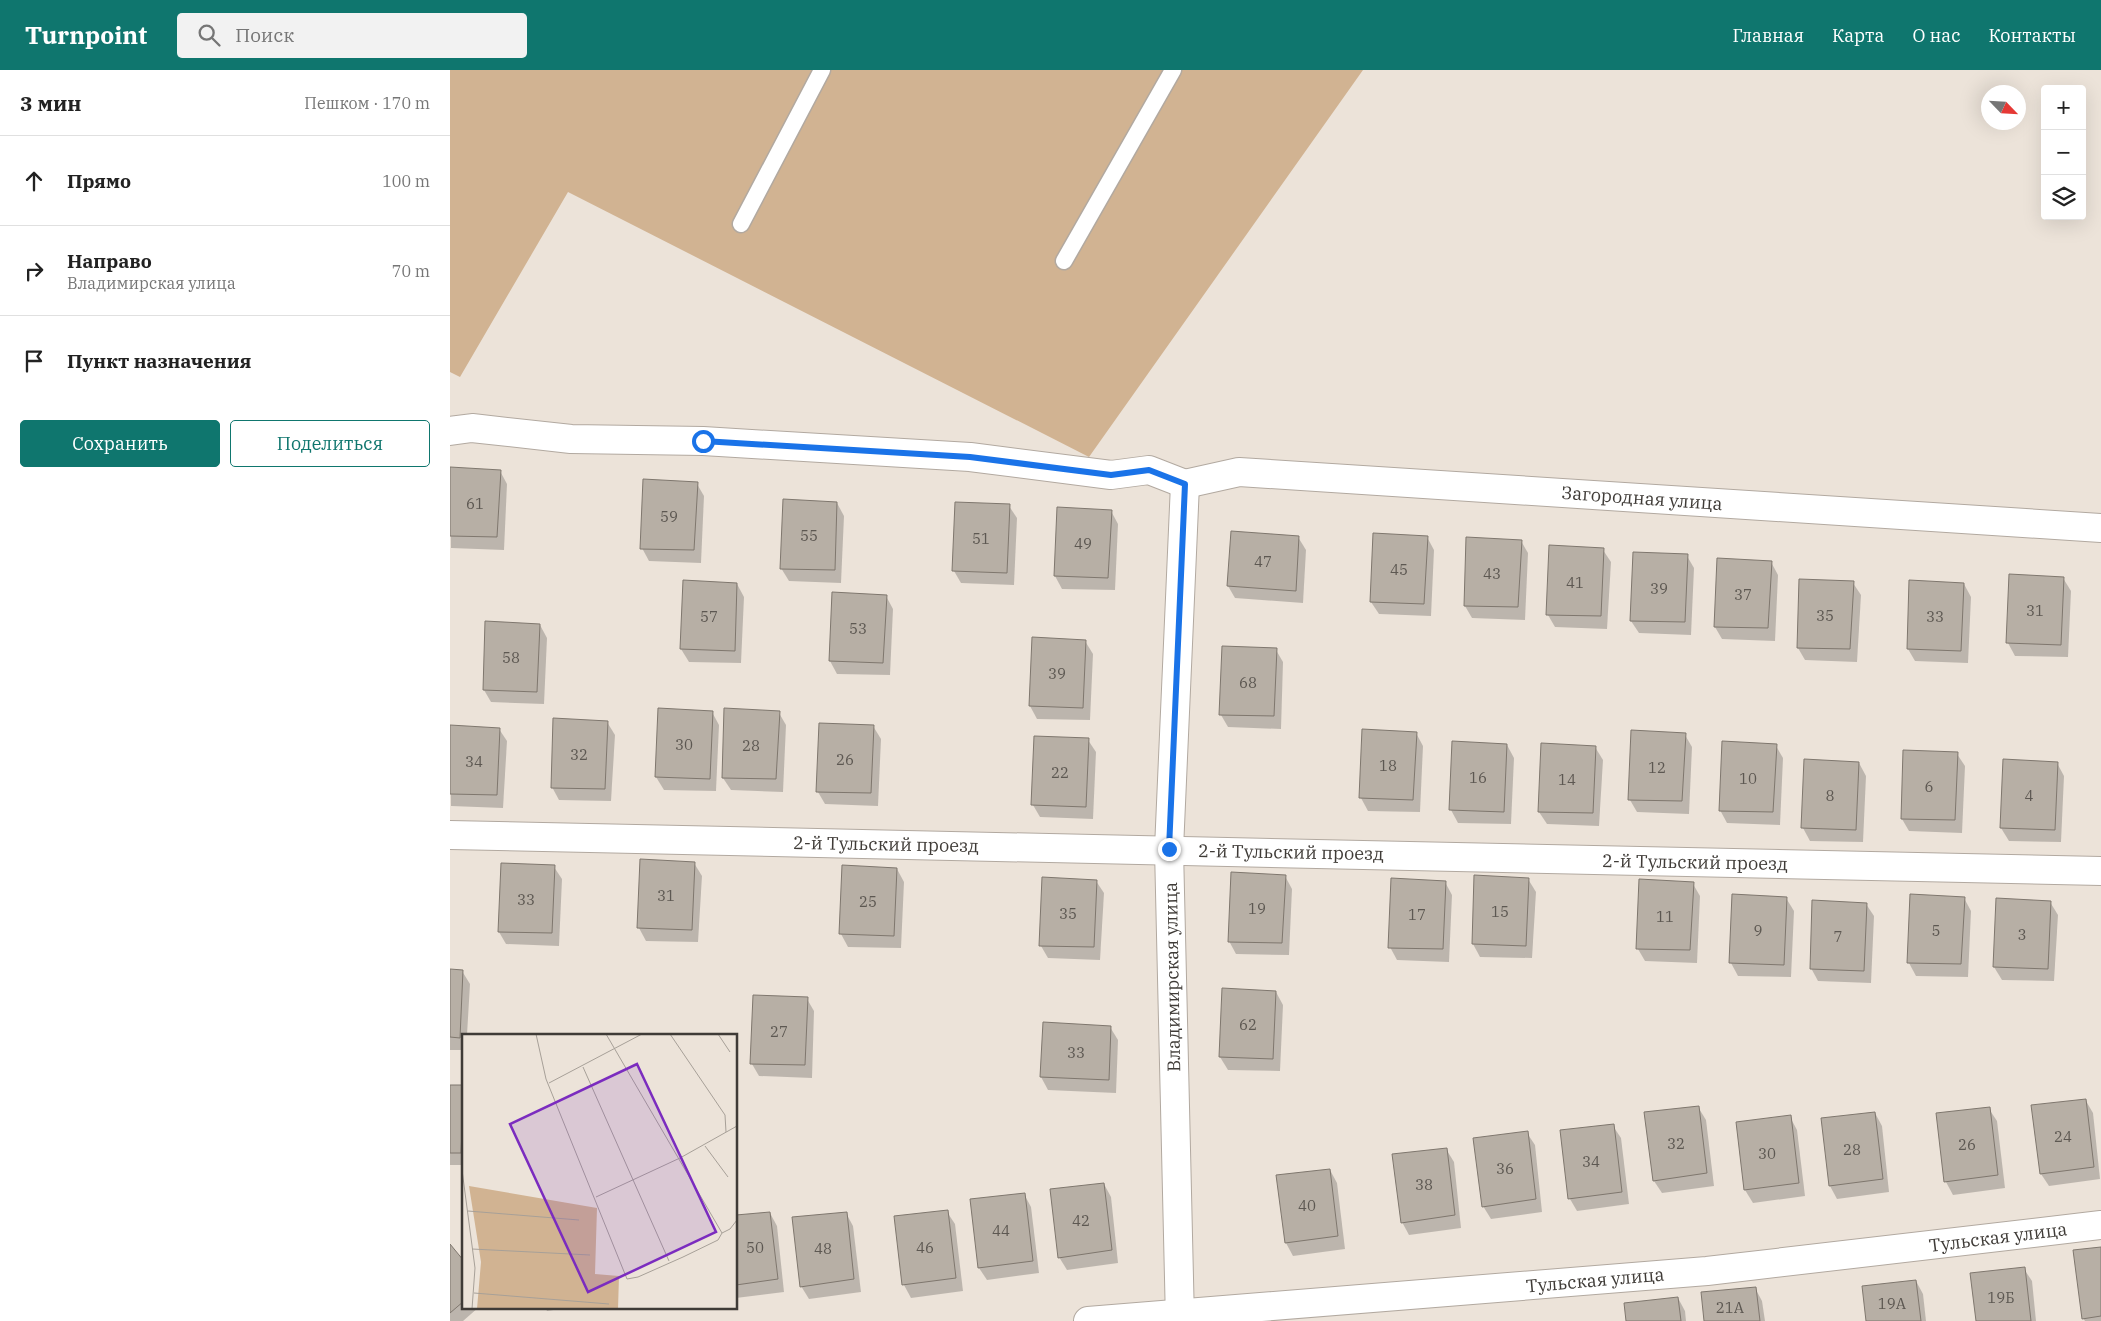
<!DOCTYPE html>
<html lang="ru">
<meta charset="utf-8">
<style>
:root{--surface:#fff;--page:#f2f2f2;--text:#222;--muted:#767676;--line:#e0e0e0;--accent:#0f766e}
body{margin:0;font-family:"IBM Plex Serif",serif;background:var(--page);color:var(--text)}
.controls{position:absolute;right:15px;top:15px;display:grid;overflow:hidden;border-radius:5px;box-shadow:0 5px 20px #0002}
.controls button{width:45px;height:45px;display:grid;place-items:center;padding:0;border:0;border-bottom:1px solid var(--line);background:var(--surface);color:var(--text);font:25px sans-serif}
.compass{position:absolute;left:1531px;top:15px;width:45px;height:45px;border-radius:50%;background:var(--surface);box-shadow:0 5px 20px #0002;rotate:115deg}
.stop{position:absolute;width:15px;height:15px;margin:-11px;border:4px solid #1a73e8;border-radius:50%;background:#fff}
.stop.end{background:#1a73e8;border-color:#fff;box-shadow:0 1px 5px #0008}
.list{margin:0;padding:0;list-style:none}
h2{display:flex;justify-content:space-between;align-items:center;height:65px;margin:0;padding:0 20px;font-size:21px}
h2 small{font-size:16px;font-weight:400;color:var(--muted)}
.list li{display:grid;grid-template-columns:32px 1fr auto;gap:15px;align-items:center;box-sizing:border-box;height:90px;padding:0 20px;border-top:1px solid var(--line)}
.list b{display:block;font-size:19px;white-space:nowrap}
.list p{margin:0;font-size:16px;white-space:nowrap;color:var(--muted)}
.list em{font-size:16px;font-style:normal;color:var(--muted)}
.actions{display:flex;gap:10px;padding:15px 20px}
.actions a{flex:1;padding:11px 0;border:1px solid var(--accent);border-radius:5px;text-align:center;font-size:18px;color:var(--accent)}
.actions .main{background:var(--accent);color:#fff}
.icon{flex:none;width:28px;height:28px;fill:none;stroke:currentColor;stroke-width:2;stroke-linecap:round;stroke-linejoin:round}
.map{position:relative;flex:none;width:1651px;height:1251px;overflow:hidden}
header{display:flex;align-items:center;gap:30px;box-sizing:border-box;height:70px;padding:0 25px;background:var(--accent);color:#fff}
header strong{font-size:24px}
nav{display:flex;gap:28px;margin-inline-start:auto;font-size:18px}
.search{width:350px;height:45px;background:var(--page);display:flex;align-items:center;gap:12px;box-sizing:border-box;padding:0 18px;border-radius:5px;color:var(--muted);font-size:19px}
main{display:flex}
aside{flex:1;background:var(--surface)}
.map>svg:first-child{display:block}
.green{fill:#d1b392}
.shadow{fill:#0003}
.building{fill:#b7afa5;stroke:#7f776e}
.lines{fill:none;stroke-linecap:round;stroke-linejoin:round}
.service-casing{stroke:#b2a9a0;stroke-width:19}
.minor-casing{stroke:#b2a9a0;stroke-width:30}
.service{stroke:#fff;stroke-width:16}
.minor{stroke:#fff;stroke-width:28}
.route{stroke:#1a73e8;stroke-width:6}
.labels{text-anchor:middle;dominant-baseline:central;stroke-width:4;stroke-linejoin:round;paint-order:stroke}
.number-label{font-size:15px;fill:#5d5852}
.street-label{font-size:18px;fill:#3f3b37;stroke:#fff}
.inset-road{fill:none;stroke:#a7a098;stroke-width:1}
.view{fill:#7b2cbf;fill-opacity:0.15;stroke:#7b2cbf;stroke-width:2.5}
.inset-edge{fill:none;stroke:#3f3b37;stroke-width:2.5}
</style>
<header>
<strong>Turnpoint</strong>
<div class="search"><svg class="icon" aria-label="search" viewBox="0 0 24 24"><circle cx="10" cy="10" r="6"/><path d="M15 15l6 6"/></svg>Поиск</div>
<nav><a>Главная</a><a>Карта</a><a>О нас</a><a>Контакты</a></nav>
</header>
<main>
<aside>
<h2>3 мин<small>Пешком · 170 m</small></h2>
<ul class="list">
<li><svg class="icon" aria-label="ahead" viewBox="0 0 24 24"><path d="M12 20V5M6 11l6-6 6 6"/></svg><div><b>Прямо</b></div><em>100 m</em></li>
<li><svg class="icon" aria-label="right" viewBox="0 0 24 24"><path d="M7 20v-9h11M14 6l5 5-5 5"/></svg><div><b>Направо</b><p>Владимирская улица</p></div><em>70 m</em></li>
<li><svg class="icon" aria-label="arrive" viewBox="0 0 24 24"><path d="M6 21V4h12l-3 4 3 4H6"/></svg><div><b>Пункт назначения</b></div></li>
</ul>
<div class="actions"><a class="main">Сохранить</a><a>Поделиться</a></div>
</aside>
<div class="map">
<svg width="1651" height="1251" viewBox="0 0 1651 1251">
<rect width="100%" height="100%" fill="#ece3d9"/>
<!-- green -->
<path class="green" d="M0 0H913L639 387 118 122 10 307 0 302Z"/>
<!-- shadow -->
<g class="shadow">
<path d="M0 398 50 401 57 414 54 480 1 478Z"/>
<path d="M247 414 254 426 251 493 199 491 192 478Z"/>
<path d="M387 433 394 446 391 513 339 511 331 498Z"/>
<path d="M559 436 567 448 564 515 511 513 504 501Z"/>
<path d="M608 438 661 441 668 454 665 520 612 519 605 506Z"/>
<path d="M848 467 856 480 853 533 785 528 778 516Z"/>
<path d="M977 467 984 480 981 546 929 544 921 532Z"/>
<path d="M1071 471 1078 483 1075 550 1022 548 1015 536Z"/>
<path d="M1153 480 1161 492 1157 559 1105 557 1098 545Z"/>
<path d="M1237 486 1244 498 1241 565 1189 563 1181 551Z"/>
<path d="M1321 492 1328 505 1325 571 1272 569 1265 557Z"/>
<path d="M1561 505 1613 508 1621 521 1618 587 1565 586 1558 573Z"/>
<path d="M1403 513 1411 525 1407 592 1355 590 1348 578Z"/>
<path d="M287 514 294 527 291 593 239 592 231 579Z"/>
<path d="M1514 514 1521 527 1518 593 1465 591 1458 579Z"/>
<path d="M436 526 443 539 440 605 387 604 380 591Z"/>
<path d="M90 555 97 568 94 634 41 632 34 620Z"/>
<path d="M583 568 635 571 643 584 640 650 587 649 580 636Z"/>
<path d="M826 580 833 592 831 659 778 657 771 645Z"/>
<path d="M262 642 269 655 266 721 214 720 206 707Z"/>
<path d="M329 643 336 655 333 722 281 720 273 708Z"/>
<path d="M157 652 165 665 161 731 109 730 102 717Z"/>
<path d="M0 656 49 659 57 671 53 738 1 736Z"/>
<path d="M423 656 431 669 428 736 375 734 368 722Z"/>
<path d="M913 660 966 663 973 676 970 742 918 741 911 728Z"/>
<path d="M1235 665 1242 677 1239 744 1187 742 1180 730Z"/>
<path d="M638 670 646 682 643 749 590 747 583 735Z"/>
<path d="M1057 675 1064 688 1061 754 1008 753 1001 740Z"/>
<path d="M1326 676 1333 688 1330 755 1277 753 1270 740Z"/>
<path d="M1145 677 1153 690 1149 756 1097 754 1089 742Z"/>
<path d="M1507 684 1515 696 1512 763 1459 761 1452 749Z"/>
<path d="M1554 690 1607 693 1614 706 1611 772 1559 771 1551 758Z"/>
<path d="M1409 693 1416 706 1413 772 1360 771 1353 758Z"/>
<path d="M191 790 244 793 252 806 248 872 196 871 189 858Z"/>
<path d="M394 796 447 799 454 812 451 878 398 877 391 864Z"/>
<path d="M104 797 112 809 109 876 56 874 49 862Z"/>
<path d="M835 806 842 819 839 885 786 884 779 871Z"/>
<path d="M1078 809 1086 822 1082 888 1030 887 1023 874Z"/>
<path d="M646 811 654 823 650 890 598 888 591 876Z"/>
<path d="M995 812 1002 825 999 892 947 890 940 877Z"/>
<path d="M1243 814 1250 826 1247 893 1195 891 1188 879Z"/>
<path d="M1336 828 1344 841 1341 907 1288 906 1281 893Z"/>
<path d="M1514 828 1521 841 1518 907 1466 906 1459 893Z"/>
<path d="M1547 829 1600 832 1608 845 1604 911 1552 910 1544 897Z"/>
<path d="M1416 834 1424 846 1421 913 1368 911 1361 898Z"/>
<path d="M0 900 12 901 20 914 17 965H14V980H0Z"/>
<path d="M826 922 833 935 830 1001 778 1000 770 987Z"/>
<path d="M357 929 364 941 362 1008 309 1006 302 994Z"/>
<path d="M660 957 668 970 666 1023 598 1020 591 1007Z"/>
<path d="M0 1016 14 1017V1095H0Z"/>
<path d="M1636 1031 1643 1043 1650 1109 1599 1116 1591 1104Z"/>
<path d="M1248 1037 1256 1050 1264 1116 1212 1123 1204 1111Z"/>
<path d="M1539 1039 1547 1051 1555 1118 1503 1125 1496 1112 1487 1045Z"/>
<path d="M1425 1043 1432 1056 1439 1122 1387 1129 1380 1116 1372 1049Z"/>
<path d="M1340 1047 1347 1060 1355 1126 1303 1133 1295 1120 1287 1053Z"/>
<path d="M1163 1056 1171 1068 1179 1134 1127 1141 1120 1129Z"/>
<path d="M1077 1063 1085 1075 1092 1142 1041 1149 1033 1136Z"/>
<path d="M996 1079 1004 1092 1011 1158 959 1165 952 1152Z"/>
<path d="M880 1100 887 1113 895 1179 843 1186 836 1173 827 1106Z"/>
<path d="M654 1114 661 1127 668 1193 617 1200 609 1187Z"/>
<path d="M574 1124 581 1137 589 1203 537 1210 529 1198Z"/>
<path d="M497 1142 505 1154 513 1221 461 1228 454 1215 445 1147Z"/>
<path d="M320 1143 327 1156 334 1222 286 1228V1147Z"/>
<path d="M396 1143 403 1156 411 1222 359 1229 351 1216Z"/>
<path d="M0 1176 14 1193V1237H29L13 1251H0Z"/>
<path d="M1651 1178V1251H1635L1633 1248Z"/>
<path d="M1574 1199 1582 1211 1586 1251H1527Z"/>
<path d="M1466 1211 1473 1224 1476 1251H1418Z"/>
<path d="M1305 1218 1312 1231 1315 1251H1256Z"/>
<path d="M1228 1228 1235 1241 1236 1251H1177Z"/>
<path d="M95 1237H123L97 1241Z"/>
</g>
<!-- building -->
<g class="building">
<path d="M0 397 51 400 47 467 0 466Z"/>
<path d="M193 409 248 412 244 480 190 479Z"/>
<path d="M333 429 387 432 385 500 330 499Z"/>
<path d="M505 432 560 434 557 503 502 501Z"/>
<path d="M607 437 662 440 658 508 604 506Z"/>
<path d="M781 461 849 466 846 521 777 516Z"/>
<path d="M923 463 978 466 974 534 920 532Z"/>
<path d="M1016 467 1072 470 1068 537 1014 536Z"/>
<path d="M1099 475 1154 478 1151 546 1096 545Z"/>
<path d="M1183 482 1238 484 1235 552 1180 551Z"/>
<path d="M1267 488 1322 491 1318 558 1264 557Z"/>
<path d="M1559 504 1614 507 1611 575 1556 573Z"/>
<path d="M1349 509 1404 511 1400 579 1347 578Z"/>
<path d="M233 510 287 513 285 581 230 579Z"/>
<path d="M1459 510 1514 513 1511 581 1457 579Z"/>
<path d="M382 522 437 525 433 593 379 591Z"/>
<path d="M35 551 90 554 87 622 33 620Z"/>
<path d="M582 567 636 570 633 638 579 636Z"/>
<path d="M772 576 827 578 824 646 769 645Z"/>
<path d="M208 638 263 641 260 709 205 707Z"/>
<path d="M274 638 330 641 326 709 272 708Z"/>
<path d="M103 648 158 651 155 719 101 718Z"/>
<path d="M369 653 424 655 421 723 366 722Z"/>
<path d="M0 655 50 658 47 725 0 724Z"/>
<path d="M912 659 967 662 963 730 909 728Z"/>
<path d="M1181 660 1236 663 1232 731 1178 730Z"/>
<path d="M584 666 639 668 636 737 581 735Z"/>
<path d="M1002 671 1057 674 1054 742 999 740Z"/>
<path d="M1272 671 1327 674 1323 742 1269 741Z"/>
<path d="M1091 673 1146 676 1143 743 1088 742Z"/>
<path d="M1453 680 1508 682 1505 750 1451 749Z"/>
<path d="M1354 689 1409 692 1406 760 1351 758Z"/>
<path d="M1553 689 1608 692 1605 760 1550 758Z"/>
<path d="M190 789 245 792 242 860 187 858Z"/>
<path d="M51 793 105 795 102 863 48 862Z"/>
<path d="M392 795 447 798 444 866 389 864Z"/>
<path d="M781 802 836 805 832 873 778 872Z"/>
<path d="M1024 805 1079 808 1076 876 1022 874Z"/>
<path d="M592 807 647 810 644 877 589 876Z"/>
<path d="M941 808 996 811 993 879 938 878Z"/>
<path d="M1189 809 1244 812 1240 880 1186 879Z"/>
<path d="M1282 824 1337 827 1334 895 1279 893Z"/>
<path d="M1460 824 1515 827 1511 894 1457 893Z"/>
<path d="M1546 828 1601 831 1598 899 1543 897Z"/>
<path d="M1362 830 1417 833 1414 901 1360 899Z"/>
<path d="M0 899 13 900 10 968 0 967Z"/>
<path d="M772 918 826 921 823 989 769 987Z"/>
<path d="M303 925 358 927 355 995 300 994Z"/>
<path d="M593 952 661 956 659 1010 590 1007Z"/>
<path d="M0 1015H14L11 1083H0Z"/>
<path d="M1636 1029 1644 1097 1590 1104 1581 1035Z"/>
<path d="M1249 1036 1257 1103 1203 1111 1194 1042Z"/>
<path d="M1540 1037 1548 1105 1494 1112 1486 1043Z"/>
<path d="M1425 1042 1433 1109 1379 1116 1371 1048Z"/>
<path d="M1341 1045 1349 1113 1294 1120 1286 1052Z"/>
<path d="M1164 1054 1172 1122 1118 1129 1110 1060Z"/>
<path d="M1078 1061 1086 1129 1032 1137 1023 1068Z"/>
<path d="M997 1078 1005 1145 951 1153 942 1084Z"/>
<path d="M880 1099 888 1166 835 1173 826 1105Z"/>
<path d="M654 1113 662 1180 608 1188 600 1119Z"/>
<path d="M575 1123 583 1191 528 1198 520 1129Z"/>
<path d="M498 1140 506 1208 452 1215 444 1146Z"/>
<path d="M320 1142 328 1209 286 1215V1145Z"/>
<path d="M397 1142 404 1209 350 1217 342 1147Z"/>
<path d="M0 1174 14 1191V1231L0 1243Z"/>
<path d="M1651 1177V1246L1632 1249 1623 1180Z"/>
<path d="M1575 1197 1581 1251H1526L1520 1203Z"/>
<path d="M1466 1210 1471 1251H1416L1412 1216Z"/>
<path d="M1306 1217 1310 1251H1254L1251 1222Z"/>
<path d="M1228 1227 1231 1251H1176L1174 1233Z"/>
</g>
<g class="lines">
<!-- service casing -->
<g class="service-casing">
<g id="service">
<path d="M291 154 372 0"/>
<path d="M614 191 723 0"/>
</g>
</g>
<!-- minor casing -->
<g class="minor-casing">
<g id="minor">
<path d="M0 361 22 358 121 369 253 371 520 387 661 405 699 400 735 414"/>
<path d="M735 414 789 402 1651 458"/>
<path d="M0 765 1651 801"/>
<path d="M638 1251 1257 1201 1651 1155"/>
<path d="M730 1251 719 779 735 414"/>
</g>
</g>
<!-- service -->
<use href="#service" class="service"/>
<!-- minor -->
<use href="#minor" class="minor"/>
</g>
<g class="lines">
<!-- route -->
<path class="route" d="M253 371 520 387 661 405 699 400 735 414 719 779"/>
</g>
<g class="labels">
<!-- number labels -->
<g class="number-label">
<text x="25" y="433">61</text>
<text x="219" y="446">59</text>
<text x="359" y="465">55</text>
<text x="531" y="468">51</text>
<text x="633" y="473">49</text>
<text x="813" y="491">47</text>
<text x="949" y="499">45</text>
<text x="1042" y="503">43</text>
<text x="1125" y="512">41</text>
<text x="1209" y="518">39</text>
<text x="1293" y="524">37</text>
<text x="1585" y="540">31</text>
<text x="1375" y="545">35</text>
<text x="259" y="546">57</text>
<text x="1485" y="546">33</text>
<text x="408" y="558">53</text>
<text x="61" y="587">58</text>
<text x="607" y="603">39</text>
<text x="798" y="612">68</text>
<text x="234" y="674">30</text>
<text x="301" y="675">28</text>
<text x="129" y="684">32</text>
<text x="395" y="689">26</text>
<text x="24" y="691">34</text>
<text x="938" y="695">18</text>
<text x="1207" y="697">12</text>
<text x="610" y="702">22</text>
<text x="1028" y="707">16</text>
<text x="1298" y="708">10</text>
<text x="1117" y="709">14</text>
<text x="1479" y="716">6</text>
<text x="1380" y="725">8</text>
<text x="1579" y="725">4</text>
<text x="216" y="825">31</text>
<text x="76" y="829">33</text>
<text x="418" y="831">25</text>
<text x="807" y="838">19</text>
<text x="1050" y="841">15</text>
<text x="618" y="843">35</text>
<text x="967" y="844">17</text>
<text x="1215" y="846">11</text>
<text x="1308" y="860">9</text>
<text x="1486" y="860">5</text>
<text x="1572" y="864">3</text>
<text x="1388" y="866">7</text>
<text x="798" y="954">62</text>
<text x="329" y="961">27</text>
<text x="626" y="982">33</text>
<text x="1613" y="1066">24</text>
<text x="1226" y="1073">32</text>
<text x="1517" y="1074">26</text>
<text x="1402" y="1079">28</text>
<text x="1317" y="1083">30</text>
<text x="1141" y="1091">34</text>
<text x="1055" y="1098">36</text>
<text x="974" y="1114">38</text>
<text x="857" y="1135">40</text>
<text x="631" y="1150">42</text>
<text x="551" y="1160">44</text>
<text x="305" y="1177">50</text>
<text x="475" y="1177">46</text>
<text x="373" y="1178">48</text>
<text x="1551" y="1227">19Б</text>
<text x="1442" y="1233">19А</text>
<text x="1280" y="1237">21А</text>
</g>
<!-- street labels -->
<g class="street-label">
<text transform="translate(1192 428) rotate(4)">Загородная улица</text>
<text transform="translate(436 774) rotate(1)">2-й Тульский проезд</text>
<text transform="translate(841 782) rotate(1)">2-й Тульский проезд</text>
<text transform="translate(1245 792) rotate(1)">2-й Тульский проезд</text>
<text transform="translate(722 907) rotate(-91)">Владимирская улица</text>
<text transform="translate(1548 1167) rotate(-7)">Тульская улица</text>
<text transform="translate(1145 1210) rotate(-5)">Тульская улица</text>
</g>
</g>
<!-- overview -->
<g transform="translate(12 964)">
<rect width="275" height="275" fill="#ece3d9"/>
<path d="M7 152 135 174 133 240 157 242 156 275H15L19 228Z" fill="#d1b392"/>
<path class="inset-road" d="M74 0 84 45 165 245 176 243 221 223 256 206 260 199M144 0 260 199M208 0 263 81 264 98M256 0 268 18M121 33 207 227M87 49 180 0M243 112 266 143M0 136 13 234 10 275M134 163 218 124 275 92M6 177 117 186M260 199 268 195 275 186M10 215 128 221M12 259 147 270"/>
<path class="view" d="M175 30 254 198 126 258 48 90Z"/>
<rect width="275" height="275" class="inset-edge"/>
</g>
</svg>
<div class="controls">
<button>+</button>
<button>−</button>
<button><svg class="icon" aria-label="layers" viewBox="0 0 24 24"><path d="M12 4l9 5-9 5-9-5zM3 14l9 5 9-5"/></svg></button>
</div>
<svg class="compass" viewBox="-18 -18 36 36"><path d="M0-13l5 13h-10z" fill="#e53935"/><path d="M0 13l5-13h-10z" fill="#767676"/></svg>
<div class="stop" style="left:253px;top:371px"></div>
<div class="stop end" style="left:719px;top:779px"></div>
</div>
</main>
